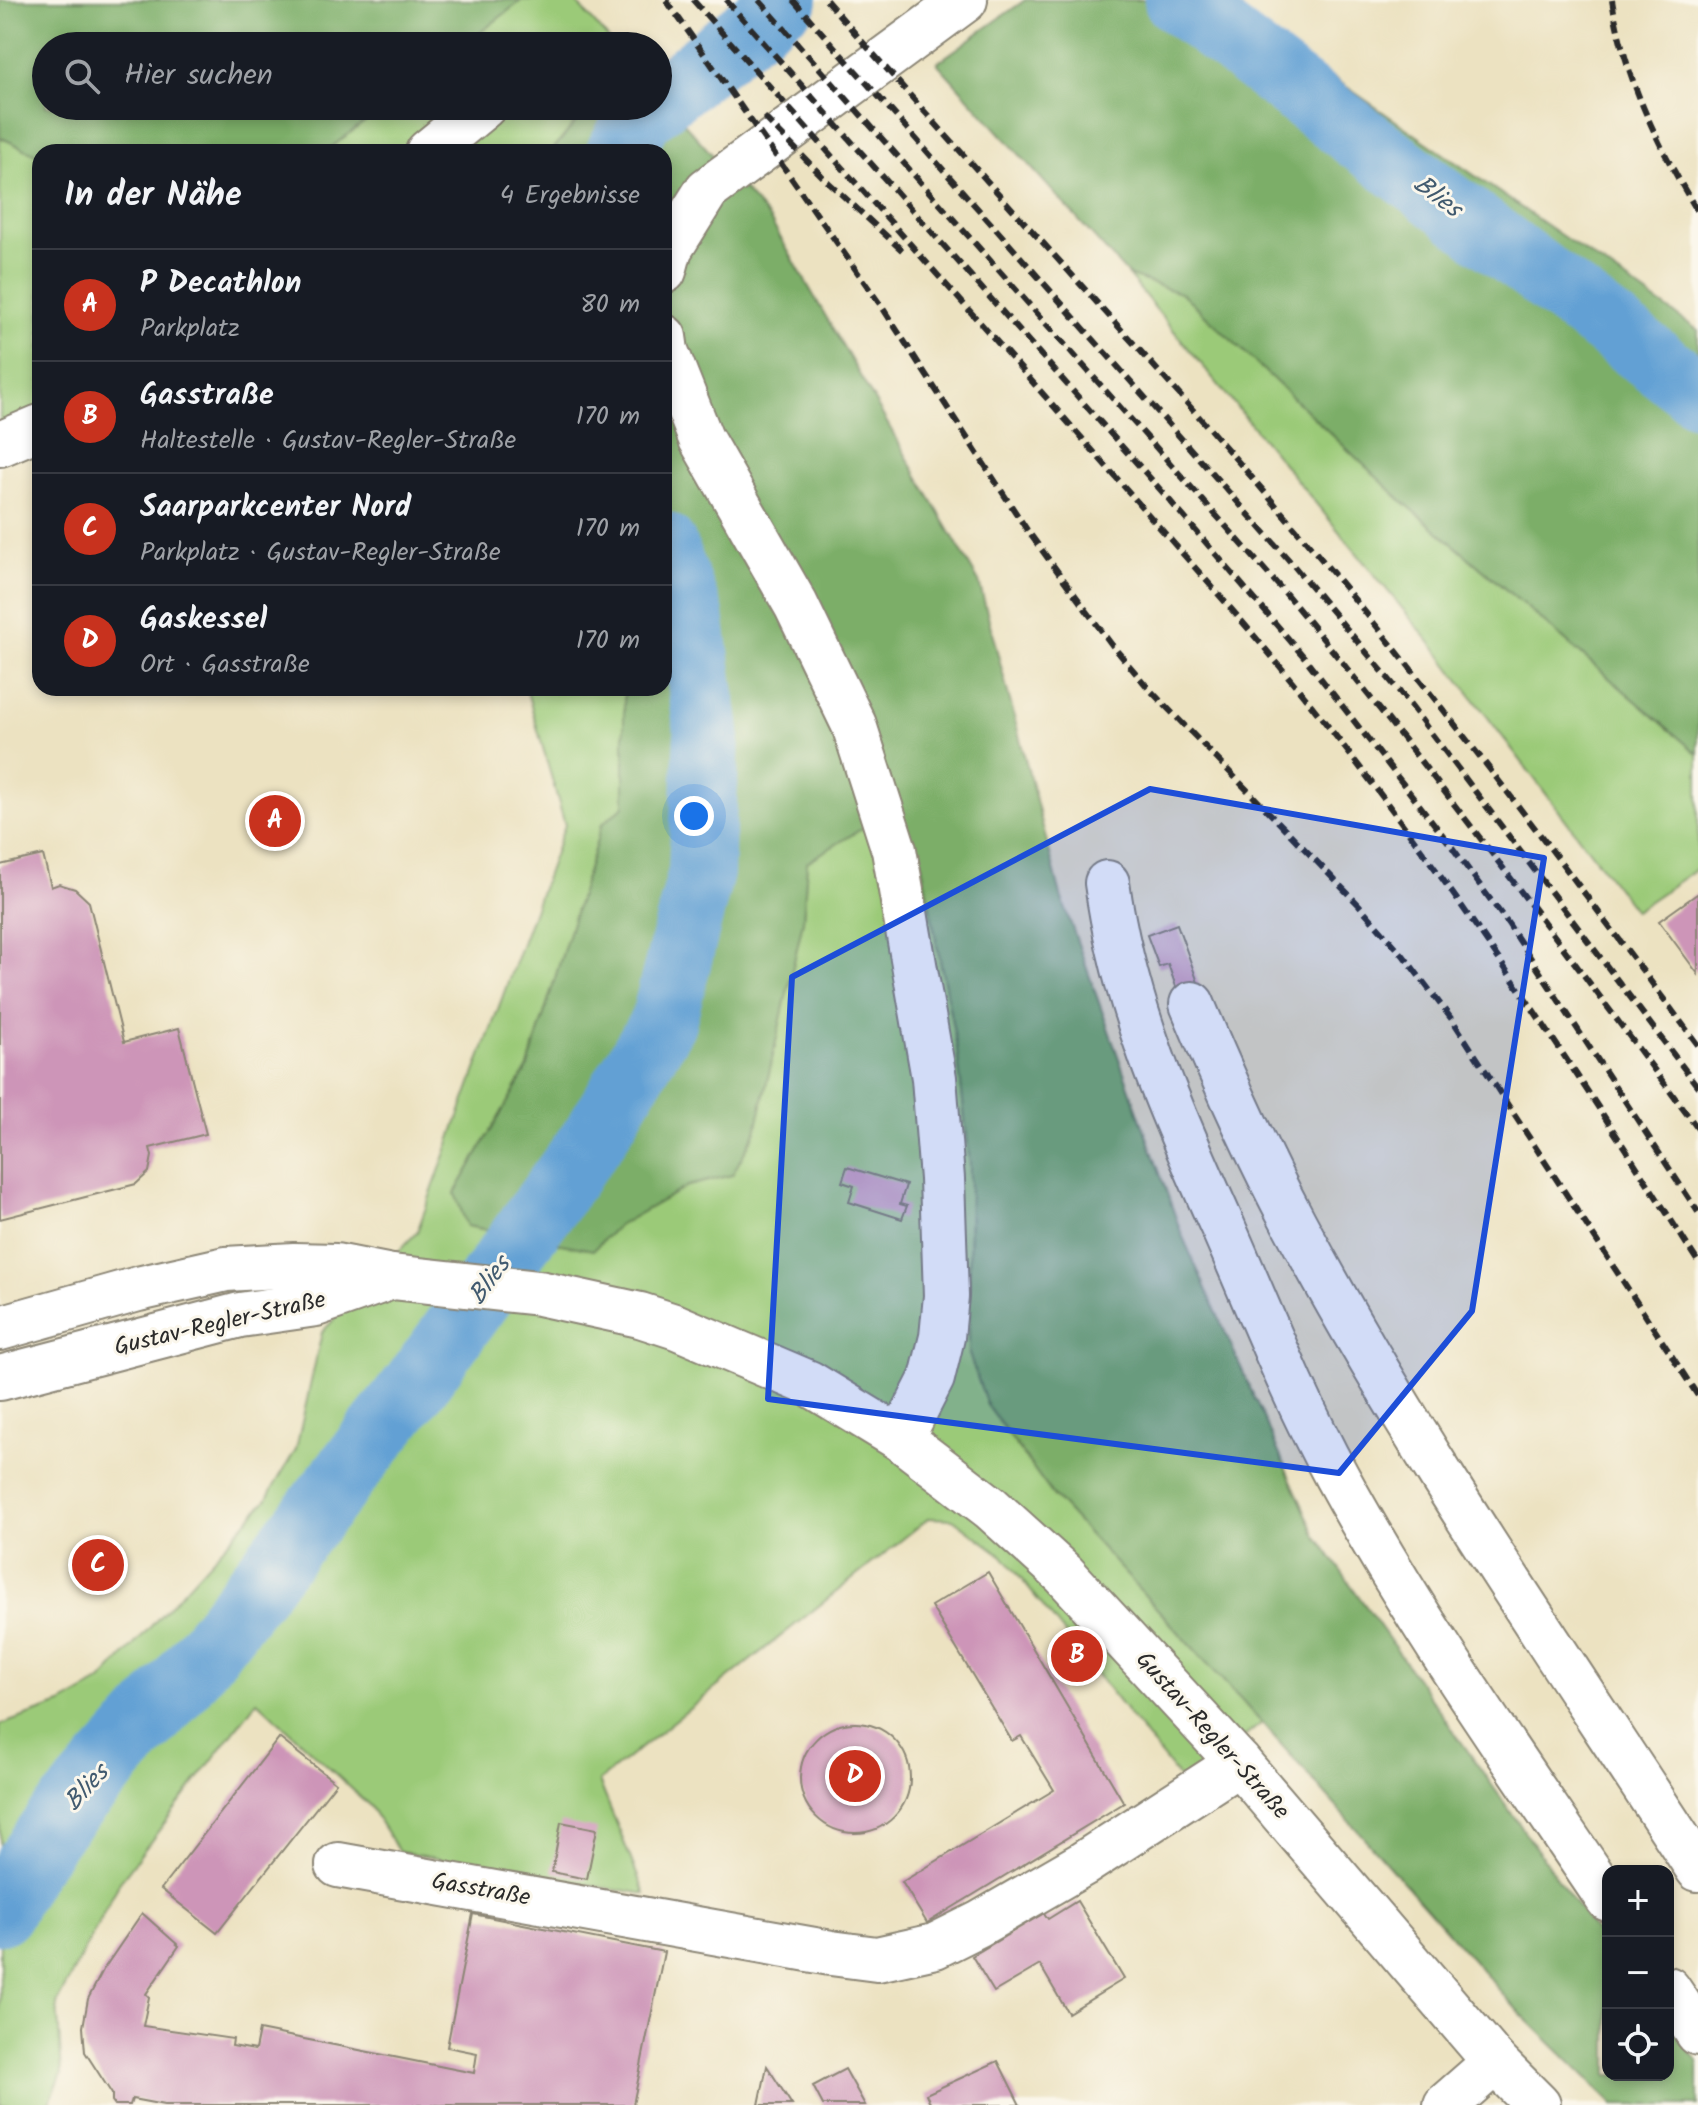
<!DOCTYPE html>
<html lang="de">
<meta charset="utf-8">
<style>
:root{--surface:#171b24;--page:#20242c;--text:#f1f3f6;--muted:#9ea1a6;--line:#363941;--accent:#c8321e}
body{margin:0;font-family:Kalam,sans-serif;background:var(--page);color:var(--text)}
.controls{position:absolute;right:24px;bottom:24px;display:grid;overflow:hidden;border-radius:16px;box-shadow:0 4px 12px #0003}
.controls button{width:72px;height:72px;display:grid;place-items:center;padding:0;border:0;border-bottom:2px solid var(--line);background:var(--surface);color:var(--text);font:40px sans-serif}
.you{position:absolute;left:694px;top:816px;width:28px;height:28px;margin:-20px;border:6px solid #fff;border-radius:50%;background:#1a73e8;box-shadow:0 0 0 12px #1a73e833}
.badge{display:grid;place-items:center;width:52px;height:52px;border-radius:50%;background:var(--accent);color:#fff;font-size:26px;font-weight:700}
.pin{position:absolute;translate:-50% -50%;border:4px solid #fff;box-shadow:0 2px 8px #0006}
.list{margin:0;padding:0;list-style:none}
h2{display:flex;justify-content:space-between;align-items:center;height:104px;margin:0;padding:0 32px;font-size:34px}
h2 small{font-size:26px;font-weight:400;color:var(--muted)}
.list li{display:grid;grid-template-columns:52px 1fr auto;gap:24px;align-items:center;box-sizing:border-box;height:112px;padding:0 32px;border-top:2px solid var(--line)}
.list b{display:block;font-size:30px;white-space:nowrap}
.list p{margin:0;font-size:26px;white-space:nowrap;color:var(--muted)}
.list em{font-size:26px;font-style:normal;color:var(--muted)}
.icon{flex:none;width:44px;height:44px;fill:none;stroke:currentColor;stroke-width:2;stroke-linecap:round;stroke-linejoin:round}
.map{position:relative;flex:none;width:1698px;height:2105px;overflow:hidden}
.search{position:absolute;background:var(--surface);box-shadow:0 4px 12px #0003;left:32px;top:32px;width:640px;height:88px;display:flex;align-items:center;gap:20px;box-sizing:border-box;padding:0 28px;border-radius:44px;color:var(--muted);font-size:30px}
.panel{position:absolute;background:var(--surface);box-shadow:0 4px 12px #0003;left:32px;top:144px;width:640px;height:552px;border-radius:24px}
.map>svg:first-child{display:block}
.green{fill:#9bca78;stroke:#637a52;stroke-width:2}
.forest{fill:#7cae68;stroke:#546c4a;stroke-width:2}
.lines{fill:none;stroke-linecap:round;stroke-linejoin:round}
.river{stroke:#62a0d4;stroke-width:66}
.building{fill:#cd95b8}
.minor-casing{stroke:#8c8676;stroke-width:48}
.major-casing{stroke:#8c8676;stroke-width:48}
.minor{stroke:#fff;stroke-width:44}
.major{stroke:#fff;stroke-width:44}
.rail{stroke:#2b2b2b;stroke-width:6;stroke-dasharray:12 6;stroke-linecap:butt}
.marked{fill:#1d4ed8;fill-opacity:0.2;stroke:#1d4ed8;stroke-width:6;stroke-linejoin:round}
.labels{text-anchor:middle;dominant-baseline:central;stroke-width:6;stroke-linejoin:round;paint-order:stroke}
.street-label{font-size:24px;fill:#2b2b2b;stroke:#fbf7ec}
.water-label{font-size:26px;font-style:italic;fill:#415a6f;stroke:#fbf7ec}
</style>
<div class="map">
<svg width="1698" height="2105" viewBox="0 0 1698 2105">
<rect width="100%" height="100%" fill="#fbf7ec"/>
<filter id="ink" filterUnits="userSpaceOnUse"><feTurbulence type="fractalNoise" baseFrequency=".0125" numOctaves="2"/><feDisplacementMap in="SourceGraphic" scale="16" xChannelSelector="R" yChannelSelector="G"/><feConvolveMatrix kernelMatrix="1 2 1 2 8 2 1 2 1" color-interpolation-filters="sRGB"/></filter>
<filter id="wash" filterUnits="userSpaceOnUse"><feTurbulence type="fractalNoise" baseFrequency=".006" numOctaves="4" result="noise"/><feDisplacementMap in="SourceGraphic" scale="32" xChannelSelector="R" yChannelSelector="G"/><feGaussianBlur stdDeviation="1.8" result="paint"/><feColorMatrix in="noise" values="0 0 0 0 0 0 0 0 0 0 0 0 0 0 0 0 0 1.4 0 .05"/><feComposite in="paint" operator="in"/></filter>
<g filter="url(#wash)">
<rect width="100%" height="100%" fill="#ece2c1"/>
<!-- green -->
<g class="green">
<path d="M522 0H574L615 46H463Z"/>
<path d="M385 106H589L551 152H325Z"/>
<path d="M0 137 40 156V446L0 460Z"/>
<path d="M1128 275 1183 294 1399 498 1698 754V868L1635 911 1439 653Z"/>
<path d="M526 688H624V806L602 824 528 1067 455 1193 467 1226 593 1250 616 1227 688 1186 732 1175 756 1131 803 921 807 862 863 828 899 825 919 850 957 1048 970 1163 969 1354 987 1405 1053 1495 1262 1723 1184 1784 1003 1556 953 1519 929 1518 599 1781 645 1894 399 1852 370 1806 257 1701 119 1883 57 2003 62 2074 48 2105H0V1725L61 1704 100 1682 266 1500 296 1449 322 1332 417 1232 565 825Z"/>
</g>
<!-- forest -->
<g class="forest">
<path d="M0 0H522L463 46H46V106H385L325 152H40V156L0 137Z"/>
<path d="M1025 0H1221L1698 330V754L1399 498 1183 294 1128 275 937 63Z"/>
<path d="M658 94 769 218 979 582 1061 896 1182 1235 1315 1534 1608 1950V2075H1668V2025L1698 2061V2105H1614L1519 2012 1262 1723 1053 1495 987 1405 969 1354 970 1163 957 1048 919 850 899 825 863 828 807 862 803 921 756 1131 732 1175 688 1186 616 1227 593 1250 467 1226 455 1193 528 1067 602 824 624 806V688H664V152H551L589 106H658Z"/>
</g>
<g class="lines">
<!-- river -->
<g class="river">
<path d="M1177 0 1698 393"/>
<path d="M658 102 785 0"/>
<path d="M619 152 639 118 653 106"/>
<path d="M0 1912 25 1867 56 1823 179 1686 414 1387 595 1136 663 1022 701 872 707 732 691 616 664 545"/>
</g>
</g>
<g id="blocks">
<!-- building -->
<g class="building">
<path d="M43 855 51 887 59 884 75 889 89 902 124 1042 179 1028 206 1134 150 1148 152 1156 149 1172 136 1184 0 1219V865Z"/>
<path d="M1697 894 1698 895V974L1659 921Z"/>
<path d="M1177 924 1200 988 1179 995 1168 964 1159 967 1147 935Z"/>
<path d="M847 1167 906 1185 900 1204 907 1206 902 1219 849 1202 854 1186 842 1182Z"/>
<path d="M988 1572 1124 1803 927 1923 902 1882 1054 1790 1021 1736 1012 1741 931 1606Z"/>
<circle cx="855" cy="1778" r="55"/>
<path d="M279 1738 336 1783 217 1933 161 1889Z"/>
<path d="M561 1822 597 1829 587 1879 552 1872Z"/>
<path d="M1077 1901 1124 1979 1068 2013 1040 1965 994 1992 972 1956 1044 1913 1048 1919Z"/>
<path d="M142 1913 179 1946 146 1994 149 1997 143 2026 233 2039 232 2046 255 2050 259 2030 474 2073 477 2053 447 2047 473 1914 664 1952 633 2105H164L132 2099 130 2105H115L112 2101V2094L85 2052 83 2027 88 1999 103 1970Z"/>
<path d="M998 2061 1020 2105H931L926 2094Z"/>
<path d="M767 2066 792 2105H759Z"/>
<path d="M845 2069 865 2105H823L813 2086Z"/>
</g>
</g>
</g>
<g filter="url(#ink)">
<use href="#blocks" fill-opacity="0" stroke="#8c8676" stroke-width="2"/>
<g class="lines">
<!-- minor casing -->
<g class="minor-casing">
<g id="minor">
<path d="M428 152 484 106"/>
<path d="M664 271 670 249 707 190 965 0"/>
<path d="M664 337 666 351 701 439 796 605 854 725 894 850 934 1078 942 1179 946 1296 942 1337 932 1378 901 1439"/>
<path d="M0 444 40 427"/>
<path d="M1107 883C1124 1006 1171 1112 1222 1225 1259 1309 1293 1396 1337 1477 1417 1624 1515 1761 1608 1899"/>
<path d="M1192 1004C1223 1078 1256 1152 1294 1223 1413 1447 1560 1657 1698 1869"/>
<path d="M338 1865 831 1953 877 1959 935 1946 979 1924 1083 1864 1239 1763"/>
<path d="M1668 1989 1698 2033"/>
<path d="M1446 2105 1495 2062"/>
</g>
</g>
<!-- major casing -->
<g class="major-casing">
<g id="major">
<path d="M0 1328 138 1289 226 1269 294 1265 336 1266 392 1277 539 1293 640 1315 677 1327 809 1383 901 1439 991 1508 1064 1574 1239 1763 1495 2062 1538 2105"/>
<path d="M0 1378 240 1315 316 1304 392 1277"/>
</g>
</g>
<!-- minor -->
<use href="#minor" class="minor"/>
<!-- major -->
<use href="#major" class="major"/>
<!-- rail -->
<g class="rail">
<path d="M666 0 882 307 1027 530 1112 645 1150 690 1359 905 1403 955 1453 1021 1698 1396"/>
<path d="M693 0C840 166 989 331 1134 498 1191 564 1250 628 1304 696 1448 875 1574 1068 1698 1262"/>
<path d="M726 0 1165 495 1305 658 1449 843 1509 925 1698 1212"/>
<path d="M759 0 1286 594C1430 767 1564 948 1698 1129"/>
<path d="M793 0 1288 559 1404 697 1698 1087"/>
<path d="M826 0C986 184 1155 361 1312 548 1447 709 1573 877 1698 1045"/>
<path d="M1612 0C1624 76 1658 147 1698 212"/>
<path d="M764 117 828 182 905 253"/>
</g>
</g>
</g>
<!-- marked area -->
<path class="marked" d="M1150 789 1544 858 1472 1311 1339 1473 768 1399 792 977Z"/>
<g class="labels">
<!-- street labels -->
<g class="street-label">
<text transform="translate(220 1324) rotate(-13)">Gustav-Regler-Straße</text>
<text transform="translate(1212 1736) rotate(48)">Gustav-Regler-Straße</text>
<text transform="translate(481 1890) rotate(10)">Gasstraße</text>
</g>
<!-- water labels -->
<g class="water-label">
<text transform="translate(1437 197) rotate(37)">Blies</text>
<text transform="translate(490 1281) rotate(-54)">Blies</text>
<text transform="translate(87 1788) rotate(-48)">Blies</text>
</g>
</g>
</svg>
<div class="controls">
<button>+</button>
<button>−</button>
<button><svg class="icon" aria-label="locate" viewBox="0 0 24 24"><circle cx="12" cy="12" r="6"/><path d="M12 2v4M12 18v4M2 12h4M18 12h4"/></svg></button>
</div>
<div class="you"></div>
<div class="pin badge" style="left:275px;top:821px">A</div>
<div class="pin badge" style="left:1077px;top:1656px">B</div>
<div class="pin badge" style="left:98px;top:1565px">C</div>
<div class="pin badge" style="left:855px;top:1776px">D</div>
<div class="search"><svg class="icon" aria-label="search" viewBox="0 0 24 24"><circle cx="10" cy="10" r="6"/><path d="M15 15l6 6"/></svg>Hier suchen</div>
<section class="panel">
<h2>In der Nähe<small>4 Ergebnisse</small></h2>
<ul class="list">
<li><span class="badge">A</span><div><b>P Decathlon</b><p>Parkplatz</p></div><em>80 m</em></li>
<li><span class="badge">B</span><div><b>Gasstraße</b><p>Haltestelle · Gustav-Regler-Straße</p></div><em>170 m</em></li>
<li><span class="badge">C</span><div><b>Saarparkcenter Nord</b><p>Parkplatz · Gustav-Regler-Straße</p></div><em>170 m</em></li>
<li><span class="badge">D</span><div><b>Gaskessel</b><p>Ort · Gasstraße</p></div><em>170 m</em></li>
</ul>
</section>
</div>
